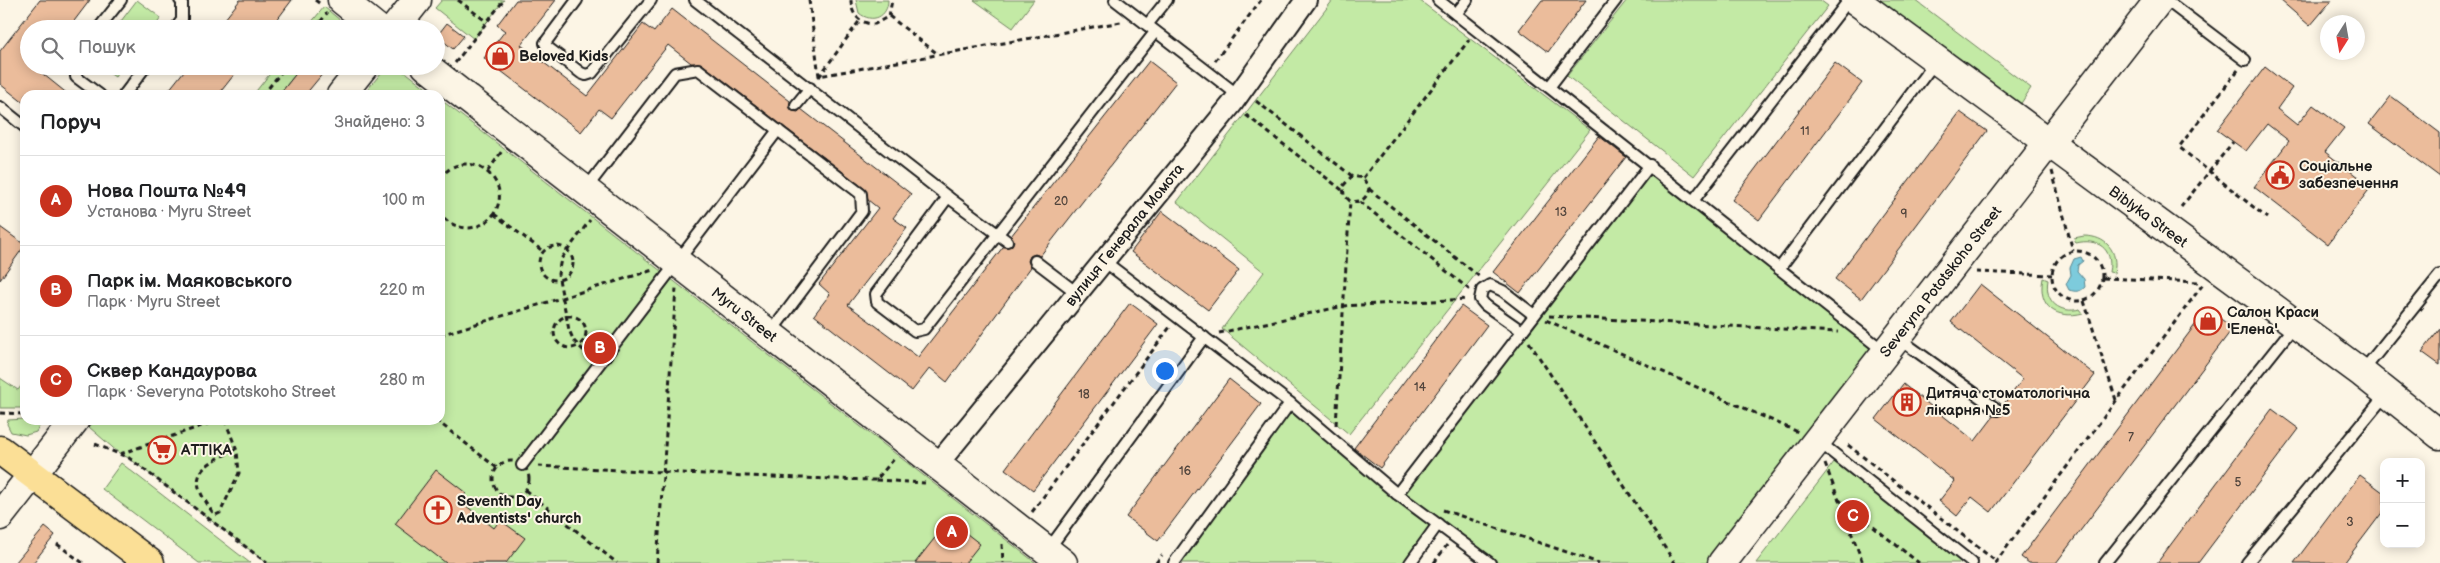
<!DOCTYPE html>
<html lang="uk">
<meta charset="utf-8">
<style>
:root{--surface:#fff;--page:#f6f6f6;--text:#202124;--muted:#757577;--line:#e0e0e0;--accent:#c8321e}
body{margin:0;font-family:"Balsamiq Sans",sans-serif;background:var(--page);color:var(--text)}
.controls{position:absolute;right:15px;bottom:15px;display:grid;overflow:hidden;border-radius:10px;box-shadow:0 2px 12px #0003}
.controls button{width:45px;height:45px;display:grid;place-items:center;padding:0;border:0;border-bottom:1px solid var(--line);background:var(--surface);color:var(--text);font:25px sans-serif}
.compass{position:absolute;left:2320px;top:15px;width:45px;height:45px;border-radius:50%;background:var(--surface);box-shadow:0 2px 12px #0003;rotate:191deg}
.you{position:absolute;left:1164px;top:370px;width:18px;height:18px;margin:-12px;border:4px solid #fff;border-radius:50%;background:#1a73e8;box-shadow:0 0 0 8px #1a73e833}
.badge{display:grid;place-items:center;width:32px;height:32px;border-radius:50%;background:var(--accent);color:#fff;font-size:16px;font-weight:700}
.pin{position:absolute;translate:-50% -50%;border:2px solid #fff;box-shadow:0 1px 5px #0006}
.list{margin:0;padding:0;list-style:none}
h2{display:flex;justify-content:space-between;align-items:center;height:65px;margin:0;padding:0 20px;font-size:21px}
h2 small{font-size:16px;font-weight:400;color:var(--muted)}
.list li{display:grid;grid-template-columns:32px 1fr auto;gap:15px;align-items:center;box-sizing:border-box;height:90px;padding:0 20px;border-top:1px solid var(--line)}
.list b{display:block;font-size:19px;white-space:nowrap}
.list p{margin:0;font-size:16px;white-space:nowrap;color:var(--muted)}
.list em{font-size:16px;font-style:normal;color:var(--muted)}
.icon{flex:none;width:28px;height:28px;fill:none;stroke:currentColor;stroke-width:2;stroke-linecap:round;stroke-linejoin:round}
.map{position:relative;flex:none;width:2440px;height:563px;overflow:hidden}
.search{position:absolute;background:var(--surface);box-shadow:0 2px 12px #0003;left:20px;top:20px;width:425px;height:55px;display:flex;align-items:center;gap:12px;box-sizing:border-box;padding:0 18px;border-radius:28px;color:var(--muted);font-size:19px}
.panel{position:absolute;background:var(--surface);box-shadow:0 2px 12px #0003;left:20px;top:90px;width:425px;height:335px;border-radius:15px}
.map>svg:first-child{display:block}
.green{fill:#c3eaa5;stroke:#708360}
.water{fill:#7dcbdc;stroke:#56858f}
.building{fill:#ebbc9b;stroke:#1c1c1c}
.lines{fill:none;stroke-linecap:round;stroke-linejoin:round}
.lane-casing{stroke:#1c1c1c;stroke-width:14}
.street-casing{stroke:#1c1c1c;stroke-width:24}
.secondary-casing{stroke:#1c1c1c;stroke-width:31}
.primary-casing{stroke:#1c1c1c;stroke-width:31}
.path{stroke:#1c1c1c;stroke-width:3;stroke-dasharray:5 4;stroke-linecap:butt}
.lane{stroke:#fcf5e5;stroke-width:10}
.street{stroke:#fcf5e5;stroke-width:20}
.secondary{stroke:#fcf5e5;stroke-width:28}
.primary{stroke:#fbdf96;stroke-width:28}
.labels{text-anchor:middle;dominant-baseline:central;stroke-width:4;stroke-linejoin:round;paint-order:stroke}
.number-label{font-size:12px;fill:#50443c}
.poi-label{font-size:15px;font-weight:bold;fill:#1c1c1c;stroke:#fcf5e5;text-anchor:start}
.street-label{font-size:15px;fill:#1c1c1c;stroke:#fcf5e5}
</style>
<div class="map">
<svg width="2440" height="563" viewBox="0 0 2440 563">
<rect width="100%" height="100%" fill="#fcf5e5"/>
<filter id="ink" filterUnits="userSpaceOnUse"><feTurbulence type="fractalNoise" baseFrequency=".02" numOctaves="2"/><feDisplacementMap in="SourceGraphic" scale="10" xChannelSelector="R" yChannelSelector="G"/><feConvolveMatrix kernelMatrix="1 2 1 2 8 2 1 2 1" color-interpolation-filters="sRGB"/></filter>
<g filter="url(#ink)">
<!-- green -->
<g class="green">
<path d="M137 0 161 18 153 29H115Z"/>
<path d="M442 0H504L474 39 435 8Z"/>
<path d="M856 0H888C888 17 872 24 859 13Z"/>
<path d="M974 0H1034L1013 28Z"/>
<path d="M1333 0H1419L1590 130 1349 434 1222 329 1264 272 1177 202Z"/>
<path d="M1627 0H1820L1828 6 1694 176 1567 76Z"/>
<path d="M1878 0H1915L2031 88 2018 108Z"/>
<path d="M324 7 351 29H306Z"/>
<path d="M99 66H123L115 77Z"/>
<path d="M276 66H302L279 95H253Z"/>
<path d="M387 66H398L435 95H363Z"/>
<path d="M440 99 1036 563H267L129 458 120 454 89 427 96 420H440Z"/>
<path d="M1650 165 1879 347 1709 563H1488L1438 525 1410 563H1174L1290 403 1397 494Z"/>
<path d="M2084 236C2106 236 2119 251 2114 273L2109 272C2114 248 2097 238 2076 243L2074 238Z"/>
<path d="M2043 278 2048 280C2044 302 2060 314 2080 309L2083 313C2057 320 2037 307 2043 278Z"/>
<path d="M0 378 18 390 25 381V408H0Z"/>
<path d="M25 419 43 420 36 432 26 435 11 432 7 424 8 420Z"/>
<path d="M1838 457 1972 563H1756Z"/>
<path d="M121 463 250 563H199L102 489Z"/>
</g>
<!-- water -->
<path class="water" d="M2081 257 2083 261 2078 265 2077 271 2084 279 2085 287C2080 292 2076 292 2069 290L2066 284 2071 275 2070 268 2074 259Z"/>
<!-- building -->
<g class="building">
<path d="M40 0H90L68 29H29V66H33L69 95H25V104L0 84V51Z"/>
<path d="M240 0H292L270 29H217Z"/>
<path d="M516 0H556L521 45 587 96 643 24 654 32 672 9 790 101 789 107 792 111 798 112 801 109 911 194 893 218 907 228 848 305 918 357 1003 247 1012 245 1014 241 1011 236 1149 61 1176 82 1040 256 1035 254 1030 256 1028 261 1031 267 947 382 930 368 912 391 814 315 830 294 819 284 878 208 868 200 865 189 702 64 691 63 668 45 611 118 599 109 581 132 484 58 505 31 497 25Z"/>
<path d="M1542 0H1586L1548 52 1519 30Z"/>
<path d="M2280 0H2332L2310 26Z"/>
<path d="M447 23 464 36 453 49 437 36Z"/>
<path d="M1835 63 1862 83 1759 220 1732 200Z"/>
<path d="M188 66H241L218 95H165Z"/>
<path d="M302 66H329L305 95H279Z"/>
<path d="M2265 67 2292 88 2277 109 2297 125 2313 105 2344 128 2325 152 2371 187 2328 244 2254 187 2289 141 2267 124 2246 151 2217 130Z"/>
<path d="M2391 96 2440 133V177L2369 124Z"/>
<path d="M1960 112 1987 131 1861 299 1835 279Z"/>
<path d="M1599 136 1626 157 1520 293 1493 272Z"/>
<path d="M1162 211 1239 270 1208 310 1131 252Z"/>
<path d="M0 227 25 245 0 280Z"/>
<path d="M1980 284 2095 375 1991 512 1972 497 1957 516 1939 501 1955 481 1876 419 1903 384 1975 441 1994 416 2003 414 2005 410 2003 405 2023 379 1951 322Z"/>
<path d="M1130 303 1158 324 1033 490 1005 469Z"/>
<path d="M1461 306 1487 325 1380 468 1354 448Z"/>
<path d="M2207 309 2233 328 2056 563H2029L2021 557Z"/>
<path d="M2440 329V365L2422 352Z"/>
<path d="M1229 379 1261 404 1158 541 1126 517Z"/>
<path d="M2272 409 2299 429 2198 563H2157Z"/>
<path d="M436 470 466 493 460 501 494 528 500 520 525 538 506 563H446L395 524Z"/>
<path d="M2360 475 2384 493V510L2344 563H2294Z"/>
<path d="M949 520 980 544 965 563H915Z"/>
<path d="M45 527 55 535 33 563H15Z"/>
</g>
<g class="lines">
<!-- lane casing -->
<g class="lane-casing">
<g id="lane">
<path d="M577 0 545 43 547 47 581 73 586 75 592 73 651 0"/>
<path d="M695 0 948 197 876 294 877 302 915 331 924 329 1155 32"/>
<path d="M1115 0 1238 95"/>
<path d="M1438 0 1885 352"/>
<path d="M2166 0 2245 60"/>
<path d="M1456 14 1467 0"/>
<path d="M1147 25 1167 0"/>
<path d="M98 29 121 0"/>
<path d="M175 29 182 20V2L180 0"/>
<path d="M76 66V77L100 95"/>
<path d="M1550 86 1616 0"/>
<path d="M124 95 146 66"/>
<path d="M796 105 810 88"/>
<path d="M0 107 25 127"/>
<path d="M585 190 675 73 698 69 861 194 862 211 771 332"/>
<path d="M948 197 1007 241"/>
<path d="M1693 201 1849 0"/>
<path d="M1035 261 1077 293"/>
<path d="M1104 261 1290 403 1397 494 1490 563"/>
<path d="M1779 269 1935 62"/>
<path d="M1522 331 1485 305 1480 299 1482 290 1490 285 1503 291 1534 315"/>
<path d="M1898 338 1998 410"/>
<path d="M2362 372 2440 275"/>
<path d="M1818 441 1972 563"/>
<path d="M522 465 778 130"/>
<path d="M1397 494 1650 165"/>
<path d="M1048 550 1204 337"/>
<path d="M1174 563 1290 403"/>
<path d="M1410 563 1438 524"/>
<path d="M2105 563 2295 325"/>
<path d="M2247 563 2387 393"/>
</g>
</g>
<!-- street casing -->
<g class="street-casing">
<path id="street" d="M937 465 1232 104 1306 0"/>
</g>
<!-- secondary casing -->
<g class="secondary-casing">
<g id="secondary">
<path d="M342 0 378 29"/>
<path d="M1855 0 2362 373 2440 435"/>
<path d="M394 29 417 0"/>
<path d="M426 66 1063 563"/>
<path d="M341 95 364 66"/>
<path d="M0 516 75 420"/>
<path d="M1722 563 2159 0"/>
</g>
</g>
<!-- primary casing -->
<g class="primary-casing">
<path id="primary" d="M0 450 150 563"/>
</g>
<!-- path -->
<g class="path">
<path d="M315 0 322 5"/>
<path d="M458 0 487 22"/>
<path d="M809 0 819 76 1121 22"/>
<path d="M851 0C851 15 860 24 875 24L889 16 892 0"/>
<path d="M889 16 939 55"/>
<path d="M315 29 327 13"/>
<path d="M1215 61 1261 0"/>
<path d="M455 63 504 0"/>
<path d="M398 66 405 72"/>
<path d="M2238 70 2179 147 2267 218"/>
<path d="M819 77 860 20"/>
<path d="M263 95 286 66"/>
<path d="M1256 101 1352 176 1363 178 1369 188C1367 199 1361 203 1350 201L1344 195 1343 186 1352 176"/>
<path d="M1246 115 1342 190"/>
<path d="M488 171 502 151"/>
<path d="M2052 171 2073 251"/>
<path d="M1363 178 1469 40"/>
<path d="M440 179C462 144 515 177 495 212 490 221 480 227 469 228 457 228 447 223 440 213"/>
<path d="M1369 189 1480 277"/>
<path d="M1360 202 1470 290"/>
<path d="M2181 207 2233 142"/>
<path d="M494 214 544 252"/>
<circle cx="556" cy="263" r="17"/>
<circle cx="2077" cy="276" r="25"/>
<path d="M1976 272 2052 275"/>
<path d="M2103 278 2200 282"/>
<path d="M2084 301 2116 400"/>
<circle cx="570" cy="332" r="16"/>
<path d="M1549 316 1838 332"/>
<path d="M1546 320 1798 432"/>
<path d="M1219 333 1344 306 1467 299"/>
<path d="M440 335 653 270"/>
<path d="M1529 342 1675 563"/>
<path d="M590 357 574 341 569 330 558 274 561 259 590 220"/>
<path d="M0 413 25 414"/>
<path d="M225 420 237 451 239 473 220 513 216 515C210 511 208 504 204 499 186 469 214 461 236 449"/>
<path d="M436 420 497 468"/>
<path d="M1336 425 1350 201"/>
<path d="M95 444 129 458 267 563"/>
<path d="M1848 445 1998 563"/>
<path d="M120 454 219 420"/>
<circle cx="511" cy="479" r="18"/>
<path d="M1825 464 1863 563"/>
<path d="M538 466C650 471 763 478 876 480L894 459"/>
<path d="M876 480 925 483"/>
<path d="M525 490 617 563"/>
<path d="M1838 499 1919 563"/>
<path d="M1443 510 1599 563"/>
<path d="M1032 512 1170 327"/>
<path d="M57 544 83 563"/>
<path d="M1002 544 1003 563"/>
<path d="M657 563 676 288"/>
<path d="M1156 563 1162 555"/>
<path d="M1434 563 1447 545"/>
<path d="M1995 563 2204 283"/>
</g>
<!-- lane -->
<use href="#lane" class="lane"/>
<!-- street -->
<use href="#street" class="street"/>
<!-- secondary -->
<use href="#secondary" class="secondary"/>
<!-- primary -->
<use href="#primary" class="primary"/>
</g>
</g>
<!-- icons -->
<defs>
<g id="shop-ring" transform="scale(1.4375)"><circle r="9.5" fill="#fcf5e5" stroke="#c8321e" stroke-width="1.5"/><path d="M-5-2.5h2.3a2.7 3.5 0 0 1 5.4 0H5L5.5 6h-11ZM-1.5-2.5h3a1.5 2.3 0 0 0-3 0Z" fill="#c8321e"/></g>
<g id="civic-ring" transform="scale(1.4375)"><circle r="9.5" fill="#fcf5e5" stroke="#c8321e" stroke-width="1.5"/><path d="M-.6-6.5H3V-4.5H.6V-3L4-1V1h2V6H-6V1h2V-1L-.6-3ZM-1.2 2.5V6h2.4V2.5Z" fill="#c8321e"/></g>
<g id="building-ring" transform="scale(1.4375)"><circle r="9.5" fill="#fcf5e5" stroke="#c8321e" stroke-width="1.5"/><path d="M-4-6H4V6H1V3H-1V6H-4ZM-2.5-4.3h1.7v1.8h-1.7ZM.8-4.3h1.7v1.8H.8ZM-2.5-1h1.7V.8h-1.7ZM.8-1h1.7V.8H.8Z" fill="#c8321e"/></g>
<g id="supermarket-ring" transform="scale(1.4375)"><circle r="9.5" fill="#fcf5e5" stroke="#c8321e" stroke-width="1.5"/><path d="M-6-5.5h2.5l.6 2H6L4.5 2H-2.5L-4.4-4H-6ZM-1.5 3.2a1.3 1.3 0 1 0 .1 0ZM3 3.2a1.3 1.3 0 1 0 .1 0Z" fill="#c8321e"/></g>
<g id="church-ring" transform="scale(1.4375)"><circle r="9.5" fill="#fcf5e5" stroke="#c8321e" stroke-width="1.5"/><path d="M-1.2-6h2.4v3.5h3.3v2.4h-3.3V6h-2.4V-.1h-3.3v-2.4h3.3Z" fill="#c8321e"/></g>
</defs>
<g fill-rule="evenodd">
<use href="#shop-ring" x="500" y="56"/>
<use href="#civic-ring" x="2280" y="175"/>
<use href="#shop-ring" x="2208" y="321"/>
<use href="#building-ring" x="1907" y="402"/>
<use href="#supermarket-ring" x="162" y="450"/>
<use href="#church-ring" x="438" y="510"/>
</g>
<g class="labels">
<!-- number labels -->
<g class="number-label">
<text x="1805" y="131">11</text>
<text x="1061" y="201">20</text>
<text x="1561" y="212">13</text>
<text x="1904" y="214">9</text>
<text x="1420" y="387">14</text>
<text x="1084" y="394">18</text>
<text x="2131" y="437">7</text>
<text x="1185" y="471">16</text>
<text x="2238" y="482">5</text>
<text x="2350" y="522">3</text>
</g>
<!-- poi labels -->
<g class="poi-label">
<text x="519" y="56">Beloved Kids</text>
<text x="2299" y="166">Соціальне<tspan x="2299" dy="17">забезпечення</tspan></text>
<text x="2227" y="312">Салон Краси<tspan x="2227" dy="17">'Елена'</tspan></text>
<text x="1926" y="393">Дитяча стоматологiчна<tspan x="1926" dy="17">лiкарня №5</tspan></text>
<text x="181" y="450">АТТІКА</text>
<text x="457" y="501">Seventh Day<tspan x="457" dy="17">Adventists' church</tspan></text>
</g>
<!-- street labels -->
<g class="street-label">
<text transform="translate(2148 217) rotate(36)">Biblyka Street</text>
<text transform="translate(1125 235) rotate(-51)">вулиця Генерала Момота</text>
<text transform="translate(1941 282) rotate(-52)">Severyna Pototskoho Street</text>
<text transform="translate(744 315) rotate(38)">Myru Street</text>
</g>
</g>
</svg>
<div class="controls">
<button>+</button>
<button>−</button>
</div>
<svg class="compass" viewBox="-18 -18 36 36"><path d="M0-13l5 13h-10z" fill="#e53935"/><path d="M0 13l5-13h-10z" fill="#757577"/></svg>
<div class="you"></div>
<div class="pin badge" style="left:952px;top:532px">A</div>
<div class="pin badge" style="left:600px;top:348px">B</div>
<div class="pin badge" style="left:1853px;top:516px">C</div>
<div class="search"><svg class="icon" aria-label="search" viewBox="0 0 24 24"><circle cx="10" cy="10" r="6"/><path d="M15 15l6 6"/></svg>Пошук</div>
<section class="panel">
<h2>Поруч<small>Знайдено: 3</small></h2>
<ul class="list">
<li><span class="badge">A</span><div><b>Нова Пошта №49</b><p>Установа · Myru Street</p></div><em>100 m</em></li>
<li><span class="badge">B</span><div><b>Парк ім. Маяковського</b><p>Парк · Myru Street</p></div><em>220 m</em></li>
<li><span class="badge">C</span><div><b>Сквер Кандаурова</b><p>Парк · Severyna Pototskoho Street</p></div><em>280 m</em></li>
</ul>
</section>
</div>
